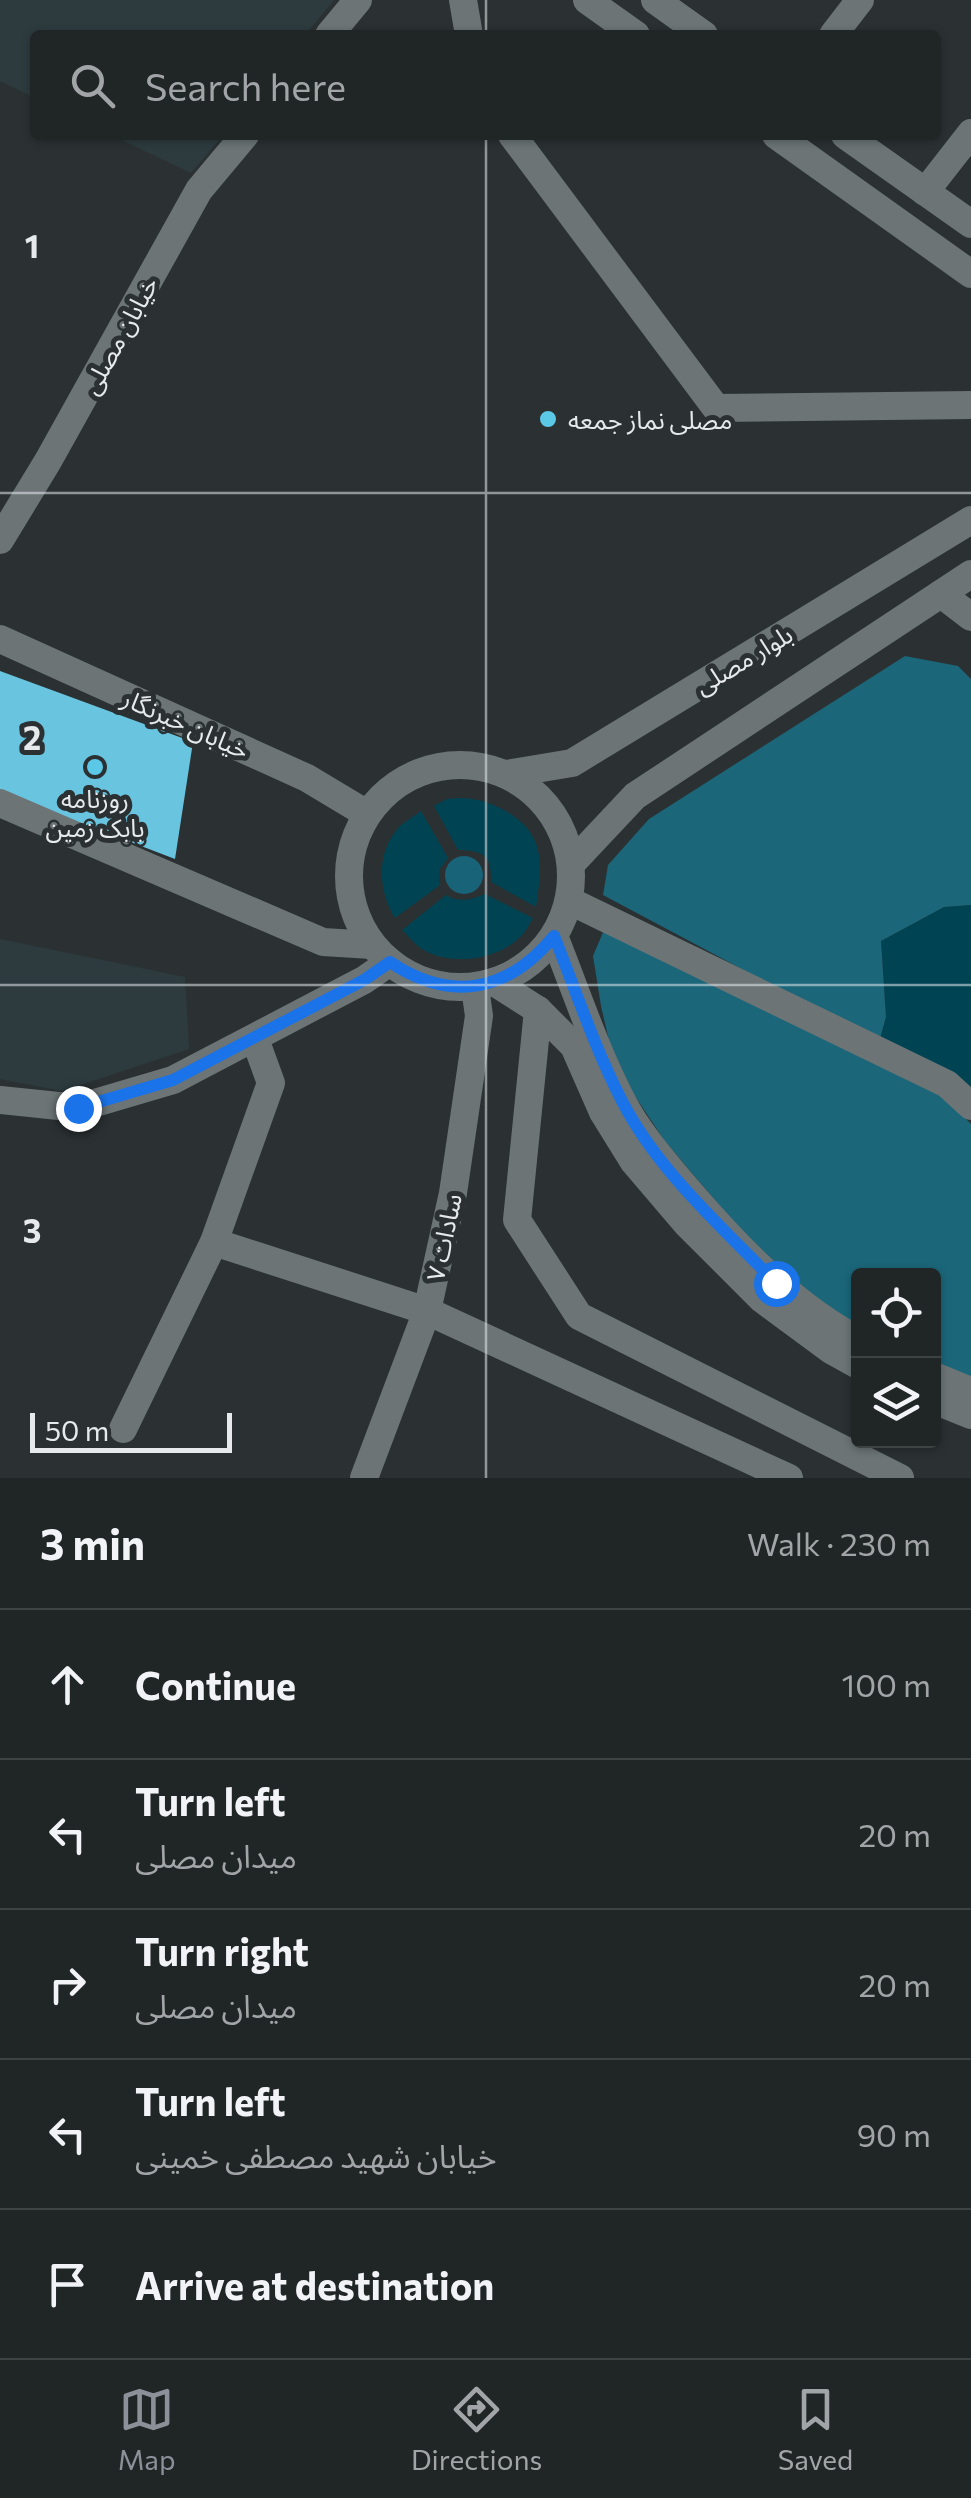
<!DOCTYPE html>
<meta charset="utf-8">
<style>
:root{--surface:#202526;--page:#282d2e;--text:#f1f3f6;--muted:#a2a5a7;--line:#3d4243;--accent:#8c9099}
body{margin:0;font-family:Commissioner,"Noto Sans Arabic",sans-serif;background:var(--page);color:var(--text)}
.controls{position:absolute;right:30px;bottom:30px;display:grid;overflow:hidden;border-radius:10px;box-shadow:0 2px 8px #0004}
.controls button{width:90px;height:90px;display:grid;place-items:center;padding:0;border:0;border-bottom:2px solid var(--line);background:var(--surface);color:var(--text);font:50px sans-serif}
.scale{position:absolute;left:30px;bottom:25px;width:202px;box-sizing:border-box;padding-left:10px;border:5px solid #e6eaec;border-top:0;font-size:28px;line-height:35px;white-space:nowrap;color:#e6eaec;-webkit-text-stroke:8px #2b3133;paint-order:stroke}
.stop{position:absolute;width:30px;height:30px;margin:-22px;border:8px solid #1a73e8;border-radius:50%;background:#fff}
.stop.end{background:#1a73e8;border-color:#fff;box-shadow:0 2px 10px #0008}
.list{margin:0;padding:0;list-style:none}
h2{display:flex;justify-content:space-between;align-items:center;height:130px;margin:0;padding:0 40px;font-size:42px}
h2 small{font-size:32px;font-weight:400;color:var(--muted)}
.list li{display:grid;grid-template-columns:65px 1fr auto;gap:30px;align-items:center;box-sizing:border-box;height:150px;padding:0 40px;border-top:2px solid var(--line)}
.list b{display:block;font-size:38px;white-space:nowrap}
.list p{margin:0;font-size:32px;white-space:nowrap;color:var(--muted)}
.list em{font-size:32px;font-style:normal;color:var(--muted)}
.icon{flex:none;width:55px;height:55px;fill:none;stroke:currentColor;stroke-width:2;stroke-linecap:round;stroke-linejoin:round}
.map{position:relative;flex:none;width:971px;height:1478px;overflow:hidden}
.search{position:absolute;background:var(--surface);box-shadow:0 2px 8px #0004;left:30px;right:30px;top:30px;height:110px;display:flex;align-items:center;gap:25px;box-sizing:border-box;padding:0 35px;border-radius:10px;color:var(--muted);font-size:38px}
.sheet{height:880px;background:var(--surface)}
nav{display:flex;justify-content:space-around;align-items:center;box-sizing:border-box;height:140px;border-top:2px solid var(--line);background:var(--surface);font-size:28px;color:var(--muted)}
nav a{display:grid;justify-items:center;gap:5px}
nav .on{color:var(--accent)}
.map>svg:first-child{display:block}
.built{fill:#2d3b3f}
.green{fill:#004352}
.forest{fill:#1b6679}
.water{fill:#186377}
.building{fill:#69c4df}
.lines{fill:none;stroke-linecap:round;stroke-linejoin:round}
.minor{stroke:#6c7476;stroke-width:28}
.route{stroke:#1a73e8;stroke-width:12}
.grid{fill:none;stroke:#e6eaec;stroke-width:2.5;stroke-opacity:0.55}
.poi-dot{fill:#5bc8e7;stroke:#2b3133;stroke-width:4}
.labels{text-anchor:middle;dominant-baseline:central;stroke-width:10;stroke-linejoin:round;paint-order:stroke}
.street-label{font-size:25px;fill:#e6eaec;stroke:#2b3133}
.poi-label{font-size:25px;fill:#e6eaec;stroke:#2b3133;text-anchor:start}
.grid-label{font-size:32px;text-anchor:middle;font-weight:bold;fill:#e6eaec;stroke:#2b3133;stroke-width:10;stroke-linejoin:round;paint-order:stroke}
</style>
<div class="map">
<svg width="971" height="1478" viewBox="0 0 971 1478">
<rect width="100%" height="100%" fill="#2b3133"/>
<!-- built -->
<g class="built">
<path d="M0 0H334L305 35H35V98L0 81Z"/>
<path d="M111 135H223L191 173Z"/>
<path d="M0 939 185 977 189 1049 62 1091 0 1079Z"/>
</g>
<!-- green -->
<g class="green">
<path d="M459 798C476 798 489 802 504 810 547 834 542 865 536 907L491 882C492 856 483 850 458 850L434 806 447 799Z"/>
<path d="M421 811 448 858 439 870 440 885 395 918C379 892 376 857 395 832 401 823 413 817 421 811Z"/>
<path d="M485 894 533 918C529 925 526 932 519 938 495 961 447 967 419 947 413 942 407 935 402 930L446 895C459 903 471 900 485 894Z"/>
<path d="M971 905V1099L879 1042 886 1017 881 941 944 907Z"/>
</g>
<!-- forest -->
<g class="forest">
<path d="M905 656 958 666 971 679V905L944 907 881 941 886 1017 879 1042 603 895 608 865 649 819Z"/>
<path d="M604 930 943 1096 971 1124V1378L934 1362V1276H858V1328L790 1280 746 1237 664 1140 629 1087 610 1045 601 1006 593 956Z"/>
</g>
<!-- water -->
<circle class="water" cx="464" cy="875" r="19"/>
<!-- building -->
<path class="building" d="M0 671 193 742 175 859 0 792Z"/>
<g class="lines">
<!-- minor -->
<g class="minor">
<path d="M463 0 469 35"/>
<path d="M587 0 636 35"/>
<path d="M655 0 704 35"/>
<path d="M329 35 358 0"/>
<path d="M833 35 860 0"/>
<path d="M512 135 716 408 971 405"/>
<path d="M776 135 971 274"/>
<path d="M845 135 971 224"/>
<path d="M925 192 971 133"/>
<path d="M0 540 48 461 199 190 245 135"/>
<path d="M941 594 971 617"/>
<path d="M0 639 307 778 367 814"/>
<circle cx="460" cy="876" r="111"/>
<path d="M506 774 572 763 971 520"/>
<path d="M0 803 323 942 372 945"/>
<path d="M572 863 635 796 971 574"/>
<path d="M570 901 947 1084 971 1106"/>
<path d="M554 936C576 991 595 1049 622 1101 637 1130 659 1156 681 1182 731 1241 789 1303 858 1340"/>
<path d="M494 982 538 1010 574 1046 603 1112 634 1162 686 1223 762 1299 831 1350 858 1365"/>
<path d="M538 1010 517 1220 579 1316 900 1478"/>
<path d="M0 1100 78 1108 173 1080 364 980 390 962"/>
<path d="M214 1242 427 1311 789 1478"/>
<path d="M934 1376 971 1391"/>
<path d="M934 1400 971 1415"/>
<path d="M123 1429 214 1242 271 1083 255 1039"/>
<path d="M364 1478 427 1311 453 1193 479 1016 475 987"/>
</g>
</g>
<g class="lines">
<!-- route -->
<path class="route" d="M78 1108 173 1080 364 980 390 962C451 1003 508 992 554 936 576 991 595 1049 622 1101 658 1171 722 1227 776 1283"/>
</g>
<!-- grid -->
<path class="grid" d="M486 0V35M486 135V1478M0 493H971M0 985H971"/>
<!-- markers -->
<g class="poi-dot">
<circle cx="548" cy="419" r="10"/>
<circle cx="95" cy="767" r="10"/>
</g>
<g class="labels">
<!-- street labels -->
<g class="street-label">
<text transform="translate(119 335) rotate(-61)">خیابان مصلی</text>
<text transform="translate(743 659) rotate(-31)">بلوار مصلی</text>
<text transform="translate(186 723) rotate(24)">خیابان خبرنگار</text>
<text transform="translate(443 1237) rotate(-78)">سادات ۷</text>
</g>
<!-- poi labels -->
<g class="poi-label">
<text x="568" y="419">مصلی نماز جمعه</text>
<text x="95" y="798" text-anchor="middle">روزنامه<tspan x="95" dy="29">بابک زمین</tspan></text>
</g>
</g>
<g class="grid-label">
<text x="32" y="258">1</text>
<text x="32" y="750">2</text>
<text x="32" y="1243">3</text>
</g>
</svg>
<div class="controls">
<button><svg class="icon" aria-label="locate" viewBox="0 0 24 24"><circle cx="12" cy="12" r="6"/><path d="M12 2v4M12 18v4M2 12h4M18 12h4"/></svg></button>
<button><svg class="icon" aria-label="layers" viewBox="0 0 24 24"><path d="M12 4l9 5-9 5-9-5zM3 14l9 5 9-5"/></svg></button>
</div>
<div class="scale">50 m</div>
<div class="stop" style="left:776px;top:1283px"></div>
<div class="stop end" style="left:78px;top:1108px"></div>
<div class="search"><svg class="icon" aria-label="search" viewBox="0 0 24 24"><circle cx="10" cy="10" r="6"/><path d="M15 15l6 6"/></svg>Search here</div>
</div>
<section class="sheet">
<h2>3 min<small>Walk · 230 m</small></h2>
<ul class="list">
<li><svg class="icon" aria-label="ahead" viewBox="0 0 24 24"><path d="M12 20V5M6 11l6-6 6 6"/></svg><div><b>Continue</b></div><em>100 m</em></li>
<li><svg class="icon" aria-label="left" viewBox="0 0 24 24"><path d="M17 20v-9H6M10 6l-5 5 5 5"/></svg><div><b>Turn left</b><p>میدان مصلی</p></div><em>20 m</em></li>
<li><svg class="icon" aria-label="right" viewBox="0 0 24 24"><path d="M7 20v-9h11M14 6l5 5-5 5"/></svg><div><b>Turn right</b><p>میدان مصلی</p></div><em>20 m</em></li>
<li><svg class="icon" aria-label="left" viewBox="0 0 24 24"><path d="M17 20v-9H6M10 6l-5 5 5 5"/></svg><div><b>Turn left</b><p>خیابان شهید مصطفی خمینی</p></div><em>90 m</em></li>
<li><svg class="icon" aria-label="arrive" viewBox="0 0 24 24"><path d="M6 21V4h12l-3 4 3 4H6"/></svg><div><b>Arrive at destination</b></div></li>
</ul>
</section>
<nav>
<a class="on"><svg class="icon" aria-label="map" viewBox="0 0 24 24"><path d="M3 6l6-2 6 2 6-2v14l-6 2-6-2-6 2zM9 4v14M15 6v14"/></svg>Map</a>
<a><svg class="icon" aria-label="directions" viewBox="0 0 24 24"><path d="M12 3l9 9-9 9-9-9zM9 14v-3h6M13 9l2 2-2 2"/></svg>Directions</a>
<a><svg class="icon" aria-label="saved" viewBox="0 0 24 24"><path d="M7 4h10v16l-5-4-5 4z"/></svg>Saved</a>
</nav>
